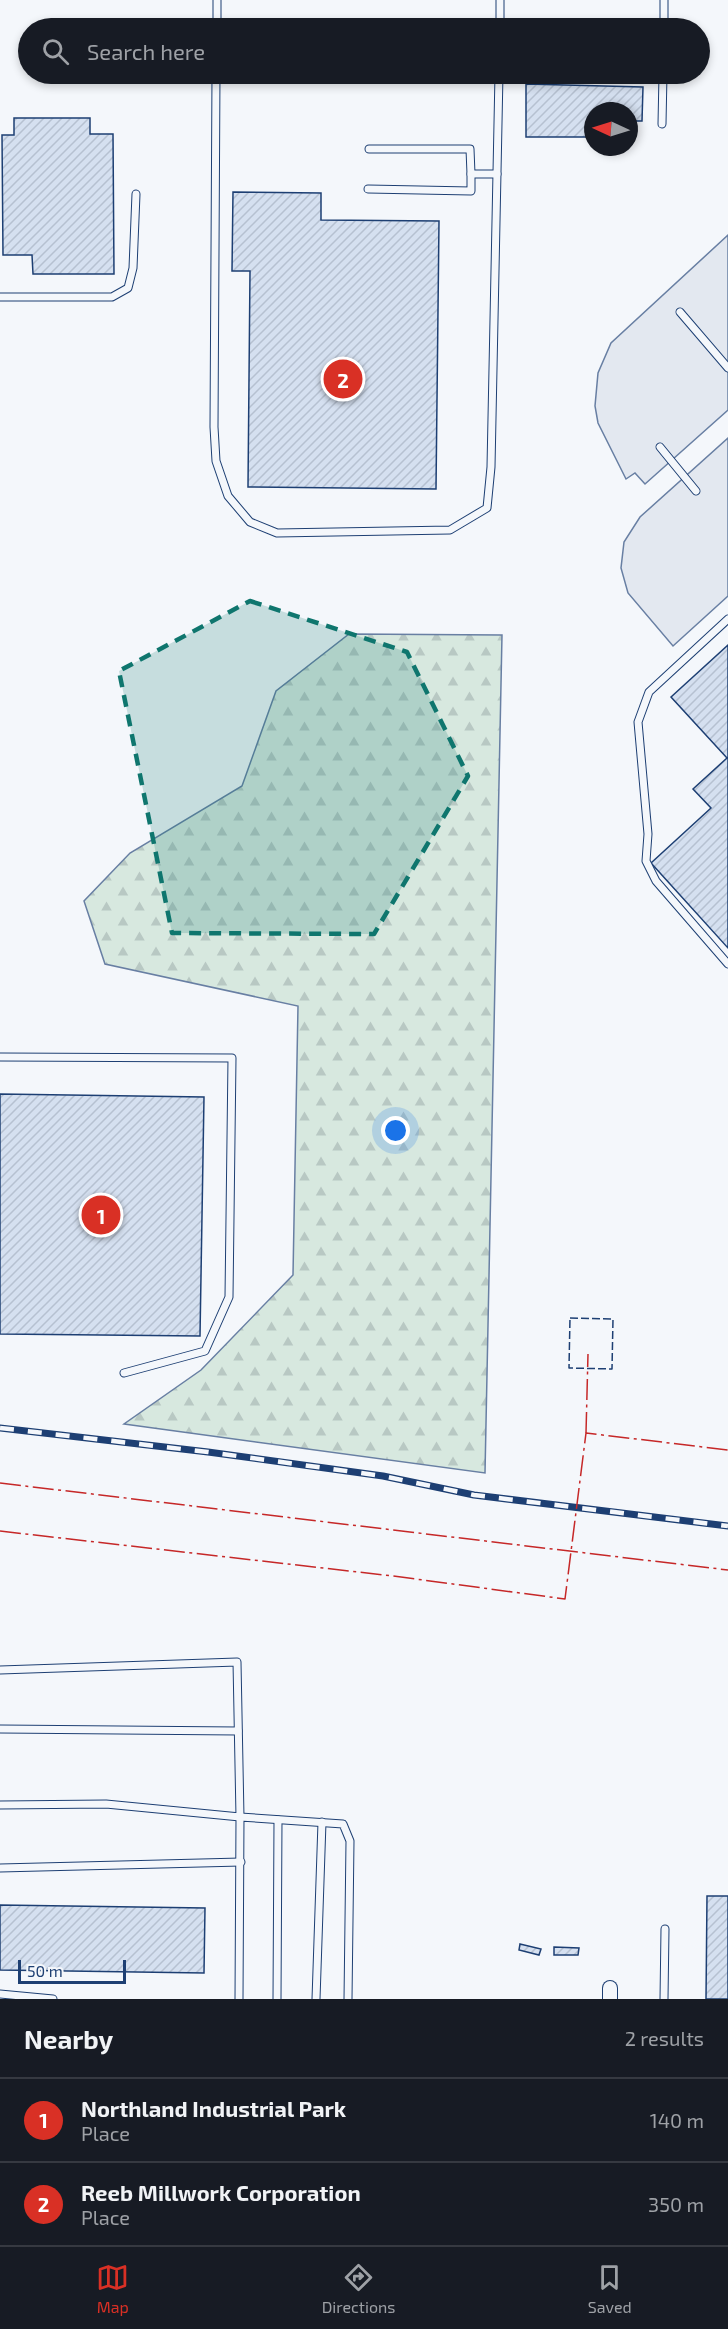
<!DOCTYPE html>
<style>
:root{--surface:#171b24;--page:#242831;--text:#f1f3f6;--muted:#9ea1a6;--line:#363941;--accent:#d93025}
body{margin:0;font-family:"Exo 2",sans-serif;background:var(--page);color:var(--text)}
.compass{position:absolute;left:584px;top:102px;width:54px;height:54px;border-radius:50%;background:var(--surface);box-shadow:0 3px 9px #0003;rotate:274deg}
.scale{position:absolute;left:18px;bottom:15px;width:108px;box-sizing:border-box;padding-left:6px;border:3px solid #1d3f73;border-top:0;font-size:16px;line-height:21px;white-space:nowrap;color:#1d3f73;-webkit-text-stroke:4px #f4f7fb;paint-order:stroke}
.you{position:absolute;left:396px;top:1131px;width:21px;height:21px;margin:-15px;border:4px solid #fff;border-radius:50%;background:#1a73e8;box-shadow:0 0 0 9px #1a73e833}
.badge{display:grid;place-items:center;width:39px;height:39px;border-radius:50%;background:var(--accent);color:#fff;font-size:20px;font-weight:700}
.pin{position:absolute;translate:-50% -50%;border:3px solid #fff;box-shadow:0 2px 6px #0006}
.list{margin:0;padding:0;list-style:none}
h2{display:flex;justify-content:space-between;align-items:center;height:78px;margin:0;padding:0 24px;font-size:26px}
h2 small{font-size:20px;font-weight:400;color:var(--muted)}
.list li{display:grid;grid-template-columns:39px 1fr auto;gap:18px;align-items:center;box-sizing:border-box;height:84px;padding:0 24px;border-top:2px solid var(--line)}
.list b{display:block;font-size:22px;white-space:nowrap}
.list p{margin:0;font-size:20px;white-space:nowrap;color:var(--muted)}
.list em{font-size:20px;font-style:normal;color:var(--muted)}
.icon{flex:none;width:33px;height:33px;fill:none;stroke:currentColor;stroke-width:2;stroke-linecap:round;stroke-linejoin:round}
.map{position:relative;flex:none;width:728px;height:1999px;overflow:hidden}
.search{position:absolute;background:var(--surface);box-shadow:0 3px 9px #0003;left:18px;right:18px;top:18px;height:66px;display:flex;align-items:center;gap:15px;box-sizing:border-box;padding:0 21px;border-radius:33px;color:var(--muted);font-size:22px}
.sheet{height:246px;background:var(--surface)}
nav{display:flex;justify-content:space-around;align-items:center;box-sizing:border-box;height:84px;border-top:2px solid var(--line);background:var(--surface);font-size:16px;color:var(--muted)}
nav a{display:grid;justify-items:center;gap:3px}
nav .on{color:var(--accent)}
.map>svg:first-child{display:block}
.forest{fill:url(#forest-firs);stroke:#687fa3;stroke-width:1.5}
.parking{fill:#e3e8f0;stroke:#687fa3;stroke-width:1.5}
.building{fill:url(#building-hatch);stroke:#1d3f73;stroke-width:1.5}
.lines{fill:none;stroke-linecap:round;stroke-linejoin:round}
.service-casing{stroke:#1d3f73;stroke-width:9}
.minor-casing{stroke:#1d3f73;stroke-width:16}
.service{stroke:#f4f7fb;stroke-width:7}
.minor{stroke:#f4f7fb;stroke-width:14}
.rail-casing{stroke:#1d3f73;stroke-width:7}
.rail{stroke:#f4f7fb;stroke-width:4.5;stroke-dasharray:14;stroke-linecap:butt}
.fence{stroke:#1d3f73;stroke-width:1.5;stroke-dasharray:8 3;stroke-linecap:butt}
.power{stroke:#c62828;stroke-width:1.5;stroke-dasharray:21 4.5 3 4.5;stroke-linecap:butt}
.marked{fill:#0f766e;fill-opacity:0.2;stroke:#0f766e;stroke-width:4.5;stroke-dasharray:12 8;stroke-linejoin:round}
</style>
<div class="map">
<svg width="728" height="1999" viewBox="0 0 728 1999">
<defs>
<pattern id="forest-firs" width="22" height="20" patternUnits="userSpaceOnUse" patternTransform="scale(1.5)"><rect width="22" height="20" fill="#d7e8df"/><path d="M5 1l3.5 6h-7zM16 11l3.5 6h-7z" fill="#b8c8c3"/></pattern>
<pattern id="building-hatch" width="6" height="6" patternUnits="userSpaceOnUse" patternTransform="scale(1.5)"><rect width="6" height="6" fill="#d5e0f0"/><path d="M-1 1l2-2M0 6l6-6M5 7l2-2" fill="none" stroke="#b6c1d1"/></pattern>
</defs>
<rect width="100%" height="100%" fill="#f4f7fb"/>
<!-- forest -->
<path class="forest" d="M349 634 502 635 485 1473 124 1424 201 1370 293 1275 298 1006 105 964 84 901 130 853 242 786 276 691Z"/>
<!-- parking -->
<g class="parking">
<path d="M728 235V410L645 484 635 473 626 479 598 423 595 406 598 373 611 343Z"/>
<path d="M728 438V596L673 646 628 593 621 568 624 542 640 517Z"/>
</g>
<!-- building -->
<g class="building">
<path d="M526 84 643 87 642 121H629V111H593V137H526Z"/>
<path d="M14 118H90V134H113L114 274H33L32 255H3L2 135H14Z"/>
<path d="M233 192 321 193V220L439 221 436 489 248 487 250 271H232Z"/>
<path d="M728 645V948L651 863 711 808 693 789 727 758 671 697Z"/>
<path d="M0 1094 204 1097 200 1336 0 1334Z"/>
<path d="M707 1896H728V1999H706Z"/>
<path d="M0 1905 205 1908 204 1973 0 1970Z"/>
<path d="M520 1944 541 1949 539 1955 519 1950Z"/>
<path d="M554 1947 579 1948 578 1955H554Z"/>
</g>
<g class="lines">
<!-- service casing -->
<g class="service-casing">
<g id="service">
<path d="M217 28V0"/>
<path d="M500 28V0"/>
<path d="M664 28V0"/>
<path d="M216 74 214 427 216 461 228 496 250 522 277 533 450 530 487 508 491 467 499 74"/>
<path d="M662 124 663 74"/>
<path d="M369 149H470L471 174"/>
<path d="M368 189 471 191V174H497"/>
<path d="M0 297H112L128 288 133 268 136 194"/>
<path d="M680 312 728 368"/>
<path d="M660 447 696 491"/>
<path d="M728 619 649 692 638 722 648 834 646 861 656 881 728 964"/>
<path d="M0 1057 232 1058 229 1297 205 1351 124 1373"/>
<path d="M0 1670 237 1662 240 1817 106 1804 0 1805"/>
<path d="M0 1729 238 1731"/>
<path d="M0 1868 241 1862"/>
<path d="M0 1994 53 1999"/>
<path d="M239 1999 240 1817 343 1824 350 1841 348 1999"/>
<path d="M277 1999 278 1820"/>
<path d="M316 1999 322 1822"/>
<path d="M664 1999 665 1929"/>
</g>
</g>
<!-- minor casing -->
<g class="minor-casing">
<path id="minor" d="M610 1999V1988"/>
</g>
<!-- service -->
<use href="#service" class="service"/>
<!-- minor -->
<use href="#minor" class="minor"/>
<!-- rail casing -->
<g class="rail-casing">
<path id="rail" d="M0 1428 208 1452 383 1476 474 1495 728 1526"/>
</g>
<!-- rail -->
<use href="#rail" class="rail"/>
<!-- fence -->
<path class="fence" d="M570 1318 613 1319 612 1369 569 1368Z"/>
<!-- power -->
<g class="power">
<path d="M586 1433 588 1354"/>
<path d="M0 1483 728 1570"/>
<path d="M0 1531 393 1576 565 1599 586 1433 728 1450"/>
</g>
</g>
<!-- marked area -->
<path class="marked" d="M250 601 407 652 468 776 374 934 172 933 119 671Z"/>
</svg>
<svg class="compass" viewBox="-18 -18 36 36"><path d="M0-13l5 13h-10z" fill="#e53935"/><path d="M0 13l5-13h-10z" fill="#9ea1a6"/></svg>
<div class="scale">50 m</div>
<div class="you"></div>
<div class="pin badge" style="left:101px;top:1215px">1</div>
<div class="pin badge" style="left:343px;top:379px">2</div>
<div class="search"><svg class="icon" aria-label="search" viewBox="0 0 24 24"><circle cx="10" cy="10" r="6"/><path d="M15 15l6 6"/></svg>Search here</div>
</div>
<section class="sheet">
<h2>Nearby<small>2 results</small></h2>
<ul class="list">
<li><span class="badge">1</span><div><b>Northland Industrial Park</b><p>Place</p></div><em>140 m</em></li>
<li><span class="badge">2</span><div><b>Reeb Millwork Corporation</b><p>Place</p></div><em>350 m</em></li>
</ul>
</section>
<nav>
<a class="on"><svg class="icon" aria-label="map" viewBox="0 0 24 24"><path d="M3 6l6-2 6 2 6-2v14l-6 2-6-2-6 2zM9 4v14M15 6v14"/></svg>Map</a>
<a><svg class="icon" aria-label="directions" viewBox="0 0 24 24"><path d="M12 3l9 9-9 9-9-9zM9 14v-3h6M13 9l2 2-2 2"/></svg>Directions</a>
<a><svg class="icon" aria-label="saved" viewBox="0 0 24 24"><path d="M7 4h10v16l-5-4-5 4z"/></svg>Saved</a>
</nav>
